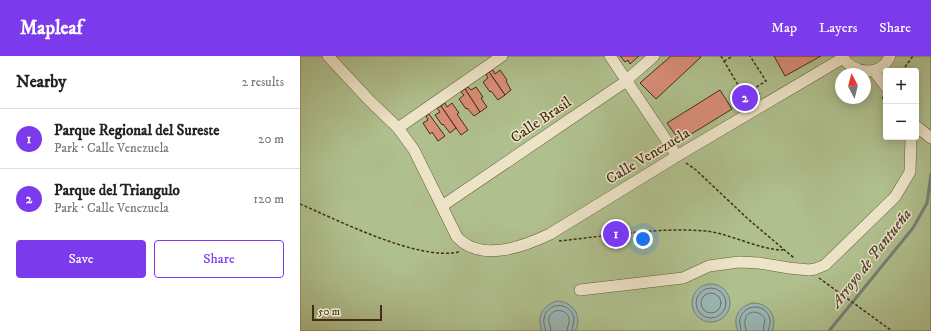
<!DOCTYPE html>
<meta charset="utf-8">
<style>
:root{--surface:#fff;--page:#f2f2f2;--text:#222;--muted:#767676;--line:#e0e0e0;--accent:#7c3aed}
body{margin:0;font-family:"IM FELL DW Pica",serif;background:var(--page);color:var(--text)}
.controls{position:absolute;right:12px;top:12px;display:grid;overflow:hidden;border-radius:4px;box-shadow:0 2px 10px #0003}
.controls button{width:36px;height:36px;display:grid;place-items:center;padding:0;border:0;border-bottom:1px solid var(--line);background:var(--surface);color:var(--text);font:20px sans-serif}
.compass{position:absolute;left:535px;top:12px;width:36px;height:36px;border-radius:50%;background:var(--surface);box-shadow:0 2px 10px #0003;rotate:353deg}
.scale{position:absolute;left:12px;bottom:10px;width:70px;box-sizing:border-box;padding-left:4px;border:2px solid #432d16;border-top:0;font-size:11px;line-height:14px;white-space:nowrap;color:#432d16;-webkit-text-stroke:3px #ede4c8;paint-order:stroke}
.you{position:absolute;left:343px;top:183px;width:14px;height:14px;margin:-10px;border:3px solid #fff;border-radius:50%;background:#1a73e8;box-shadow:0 0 0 6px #1a73e833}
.badge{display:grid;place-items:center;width:26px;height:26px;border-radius:50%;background:var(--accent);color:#fff;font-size:13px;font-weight:700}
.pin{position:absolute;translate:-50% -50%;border:2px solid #fff;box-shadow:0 1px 4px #0006}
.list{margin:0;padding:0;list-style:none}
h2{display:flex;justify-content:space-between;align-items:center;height:52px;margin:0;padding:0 16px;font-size:17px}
h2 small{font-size:13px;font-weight:400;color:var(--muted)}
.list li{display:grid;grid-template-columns:26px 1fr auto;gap:12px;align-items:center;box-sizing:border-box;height:60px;padding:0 16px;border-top:1px solid var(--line)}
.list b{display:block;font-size:15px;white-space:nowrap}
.list p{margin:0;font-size:13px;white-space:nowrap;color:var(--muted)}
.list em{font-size:13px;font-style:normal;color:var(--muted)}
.actions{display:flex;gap:8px;padding:12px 16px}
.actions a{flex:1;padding:9px 0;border:1px solid var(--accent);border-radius:4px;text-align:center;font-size:14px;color:var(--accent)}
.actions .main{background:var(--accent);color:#fff}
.map{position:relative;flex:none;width:631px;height:275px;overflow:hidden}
header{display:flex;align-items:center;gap:24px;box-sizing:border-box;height:56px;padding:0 20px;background:var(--accent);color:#fff}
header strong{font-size:19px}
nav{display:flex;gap:22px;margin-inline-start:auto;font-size:14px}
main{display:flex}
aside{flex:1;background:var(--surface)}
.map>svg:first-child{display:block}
.green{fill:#afbf8d;stroke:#797652;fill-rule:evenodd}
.water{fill:#9ab6b4;stroke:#777f75}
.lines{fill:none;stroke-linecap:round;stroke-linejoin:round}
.shore{stroke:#6e7265;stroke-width:1}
.stream{stroke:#777f75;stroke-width:3}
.building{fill:#d88d77;stroke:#432d16}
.street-casing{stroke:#6b573b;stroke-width:12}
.path{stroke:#432d16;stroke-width:1.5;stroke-dasharray:3 2;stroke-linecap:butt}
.street{stroke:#ede4c8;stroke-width:11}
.labels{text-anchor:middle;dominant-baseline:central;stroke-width:3;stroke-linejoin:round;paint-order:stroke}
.street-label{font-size:15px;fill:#432d16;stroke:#ede4c8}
.water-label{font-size:16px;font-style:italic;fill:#544836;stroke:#ede4c8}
</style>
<header>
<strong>Mapleaf</strong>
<nav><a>Map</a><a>Layers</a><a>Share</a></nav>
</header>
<main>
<aside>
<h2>Nearby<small>2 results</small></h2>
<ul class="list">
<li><span class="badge">1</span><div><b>Parque Regional del Sureste</b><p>Park · Calle Venezuela</p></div><em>20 m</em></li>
<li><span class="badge">2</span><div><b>Parque del Triangulo</b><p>Park · Calle Venezuela</p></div><em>120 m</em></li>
</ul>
<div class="actions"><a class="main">Save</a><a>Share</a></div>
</aside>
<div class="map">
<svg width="631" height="275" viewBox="0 0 631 275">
<rect width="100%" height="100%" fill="#e4d6ab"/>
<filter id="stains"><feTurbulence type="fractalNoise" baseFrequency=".005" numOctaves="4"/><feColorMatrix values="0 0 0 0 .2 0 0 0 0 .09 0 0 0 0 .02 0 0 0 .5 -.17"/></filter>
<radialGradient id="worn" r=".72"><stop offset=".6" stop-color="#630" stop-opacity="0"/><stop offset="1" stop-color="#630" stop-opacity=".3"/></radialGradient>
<!-- green -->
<path class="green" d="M0 0H631V275H0ZM586 15H616V81H586ZM541 18H565V42H541Z"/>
<!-- water -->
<g class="water">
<circle cx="411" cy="247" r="19"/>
<path d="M257 245C273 246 283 260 275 275H242C236 261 243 249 257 245Z"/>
<path d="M453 247C469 247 478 261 472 275H438C432 262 439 250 453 247Z"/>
</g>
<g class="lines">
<!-- shore -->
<g class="shore">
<circle cx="411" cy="247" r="15"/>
<circle cx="411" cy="247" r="10"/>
<path d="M246 275C245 271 243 267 244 263 246 245 272 245 274 263 274 267 272 271 272 275"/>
<path d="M251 275C251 271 248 266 249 262 251 252 266 252 269 262 270 267 267 271 267 275"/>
<path d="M441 275C441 271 439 267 440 263 444 247 466 247 470 263 471 267 469 271 468 275"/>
<path d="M446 275C446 272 444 268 445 265 446 253 460 254 465 263L463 275"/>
</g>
<!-- stream -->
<path class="stream" d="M529 275 613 172 627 147 631 118"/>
</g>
<!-- building -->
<g class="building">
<path d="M320 0H339L330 8 328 4 325 6Z"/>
<path d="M371 0H399L401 1 356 43 340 27Z"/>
<path d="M474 0H521L485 20Z"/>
<path d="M193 14 195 18 200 14 207 24 206 25 211 34 205 39 189 16Z"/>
<path d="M189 16 205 39 198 44 191 35 190 36 183 26 188 22 186 19Z"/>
<path d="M168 31 171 34 176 31 183 41 181 42 187 51 180 56 165 33Z"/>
<path d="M165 33 180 56 174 60 167 52 166 53 159 43 164 39 161 36Z"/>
<path d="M420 34 432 53 380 85 367 67Z"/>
<path d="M145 47 147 51 152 47 159 57 157 58 168 74 161 79 141 50Z"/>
<path d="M141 50 156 72 150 77 143 68 142 69 135 59 140 56 137 52Z"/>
<path d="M129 58 145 80 138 85 132 76 130 78 123 67 128 64 126 60Z"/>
</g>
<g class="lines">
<!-- street casing -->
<g class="street-casing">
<g id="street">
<path d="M28 0 69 44 98 72 114 94 157 181C181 207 223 191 250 178L377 100 543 2"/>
<path d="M310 0 377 100"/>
<path d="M542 0C553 19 581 21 590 0"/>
<path d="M574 15 586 31"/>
<path d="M616 70 631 82"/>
<path d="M98 72 202 0"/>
<path d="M142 150 322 28 354 0"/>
<path d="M280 234 383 222 409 210 439 206 459 207 489 212 509 214 515 213 525 209 595 141 610 116 611 81"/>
</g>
</g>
<!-- path -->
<g class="path">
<path d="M421 0 444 39 466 25 450 0"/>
<path d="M424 5 433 0"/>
<path d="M602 15 613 0"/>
<path d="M455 32 460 39"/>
<path d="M582 41 586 46"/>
<path d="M386 107 396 114 448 163 494 202"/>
<path d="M0 148C40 165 118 205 159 196"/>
<path d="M259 185C307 180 357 171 406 175 431 178 460 194 483 194"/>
<path d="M519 222 592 275"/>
</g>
<!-- street -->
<use href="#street" class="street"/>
</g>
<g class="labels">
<!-- street labels -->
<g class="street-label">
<text transform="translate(241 64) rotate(-34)">Calle Brasil</text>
<text transform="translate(348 100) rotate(-31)">Calle Venezuela</text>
</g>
<!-- water labels -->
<g class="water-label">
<text transform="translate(571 202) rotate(-52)">Arroyo de Pantueña</text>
</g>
</g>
<rect width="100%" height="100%" filter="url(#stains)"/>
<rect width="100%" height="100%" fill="url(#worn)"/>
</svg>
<div class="controls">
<button>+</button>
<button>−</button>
</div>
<svg class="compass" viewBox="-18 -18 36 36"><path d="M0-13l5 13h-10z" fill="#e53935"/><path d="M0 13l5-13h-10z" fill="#767676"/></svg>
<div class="scale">50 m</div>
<div class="you"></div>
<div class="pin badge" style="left:316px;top:178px">1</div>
<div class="pin badge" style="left:445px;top:42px">2</div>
</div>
</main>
